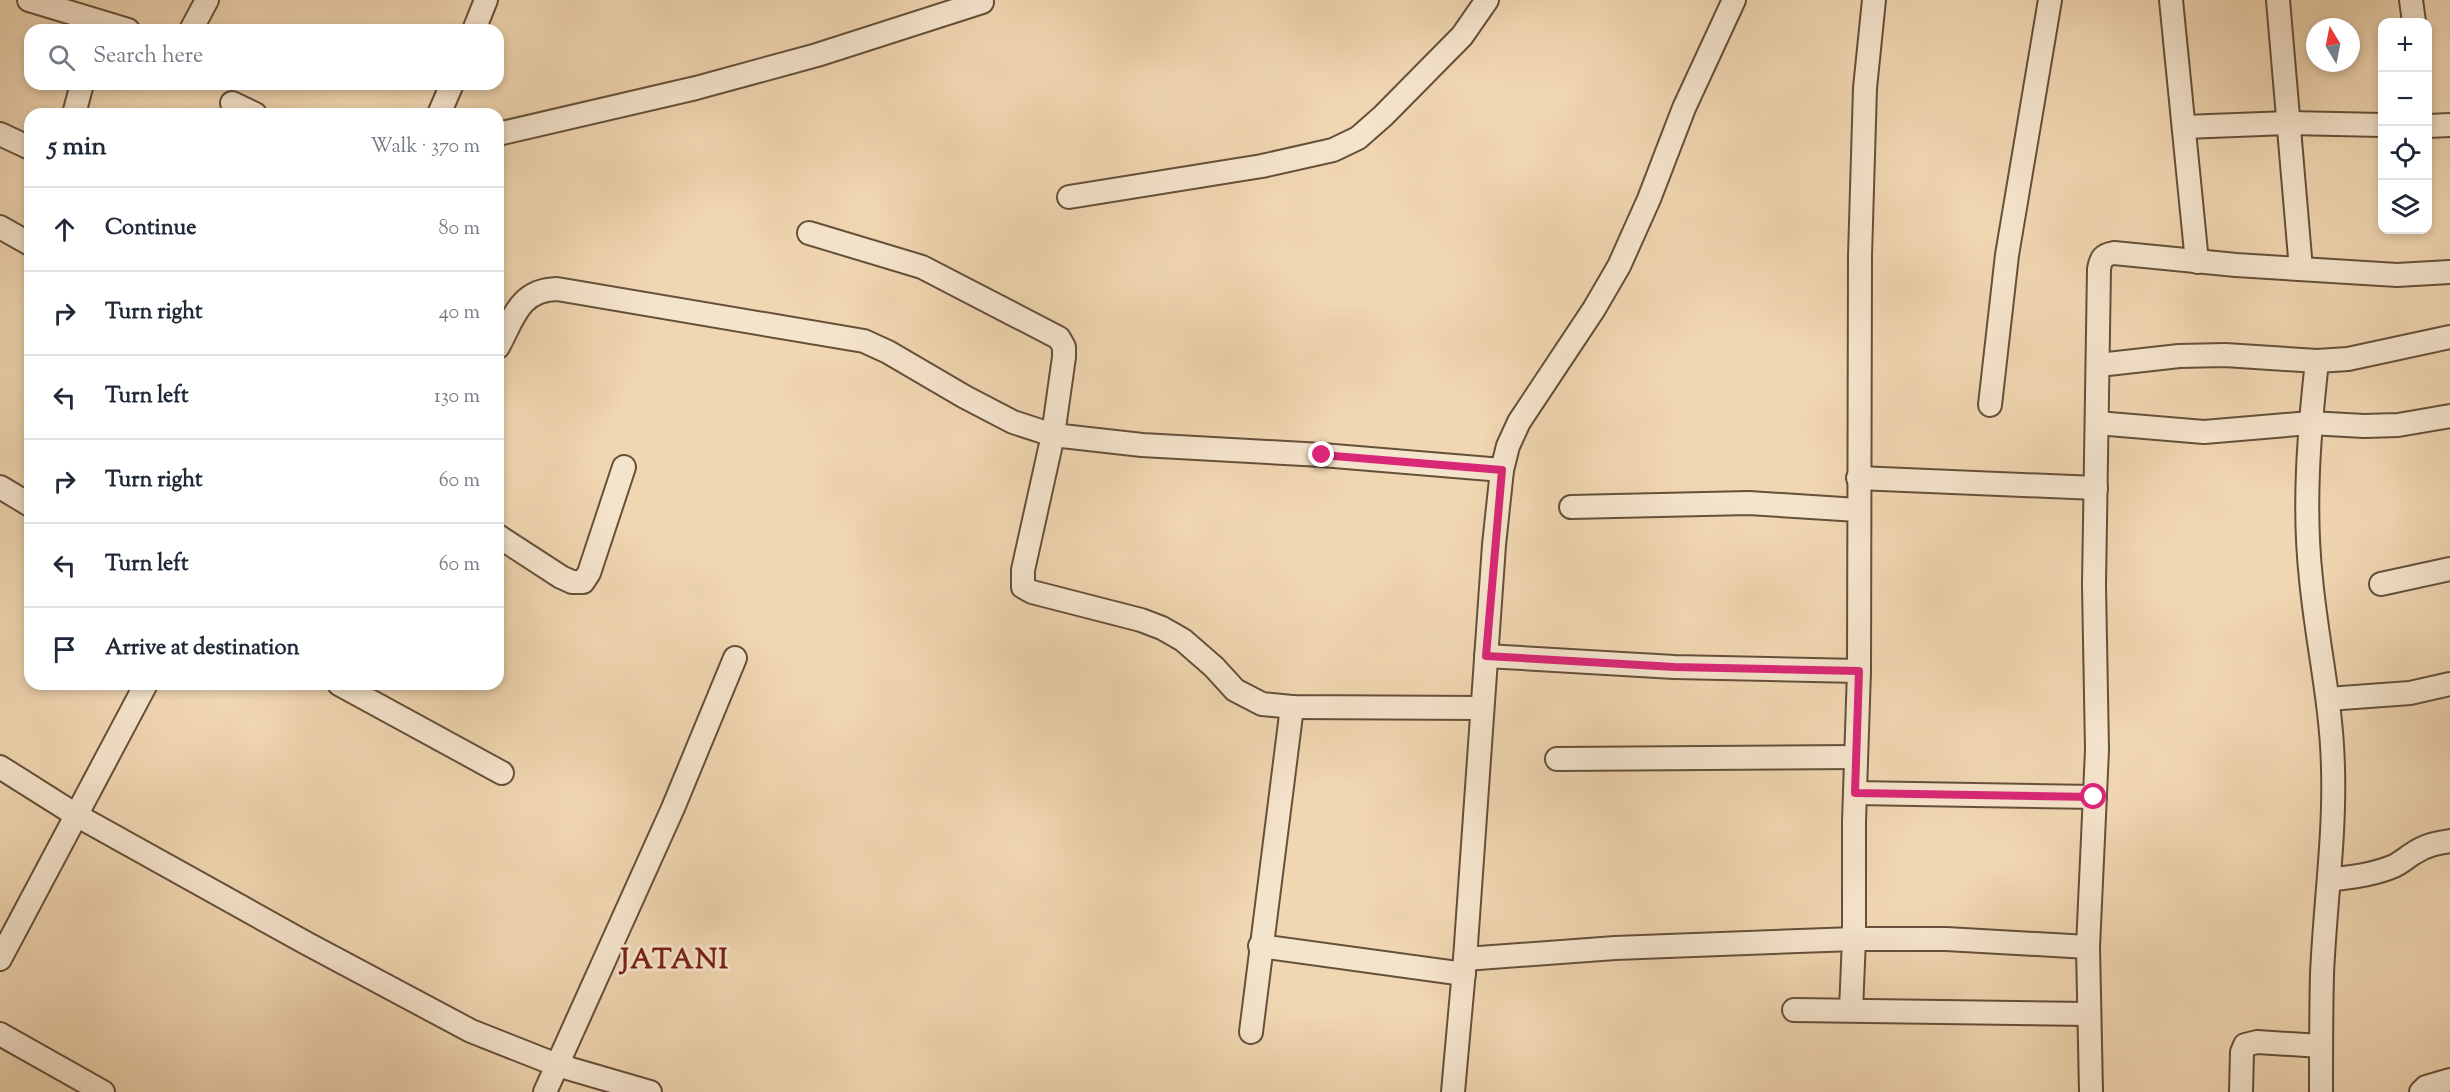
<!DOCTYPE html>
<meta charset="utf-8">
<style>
:root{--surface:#fff;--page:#f2f2f3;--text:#1f2937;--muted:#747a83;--line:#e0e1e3}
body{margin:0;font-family:"Sorts Mill Goudy",serif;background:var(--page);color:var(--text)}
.controls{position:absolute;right:18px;top:18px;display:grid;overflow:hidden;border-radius:12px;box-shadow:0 3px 9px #0003}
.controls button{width:54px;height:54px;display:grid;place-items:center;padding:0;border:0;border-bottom:2px solid var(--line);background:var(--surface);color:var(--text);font:30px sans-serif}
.compass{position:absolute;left:2306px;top:18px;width:54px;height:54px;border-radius:50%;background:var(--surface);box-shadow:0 3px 9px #0003;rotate:350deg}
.stop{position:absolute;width:18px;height:18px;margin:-14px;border:4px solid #db2777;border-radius:50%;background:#fff}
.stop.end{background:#db2777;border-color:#fff;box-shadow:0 2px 6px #0008}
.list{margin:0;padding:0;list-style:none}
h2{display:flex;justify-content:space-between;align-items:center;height:78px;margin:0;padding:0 24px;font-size:26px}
h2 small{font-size:20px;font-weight:400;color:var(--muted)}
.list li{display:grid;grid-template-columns:39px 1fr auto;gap:18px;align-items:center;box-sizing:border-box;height:84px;padding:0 24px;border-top:2px solid var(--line)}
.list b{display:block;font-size:22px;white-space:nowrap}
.list em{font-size:20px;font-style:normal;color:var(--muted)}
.icon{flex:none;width:33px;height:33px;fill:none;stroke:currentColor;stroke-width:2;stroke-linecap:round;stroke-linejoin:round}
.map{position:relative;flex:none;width:2450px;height:1092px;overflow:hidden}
.search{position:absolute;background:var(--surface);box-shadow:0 3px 9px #0003;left:24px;top:24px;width:480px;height:66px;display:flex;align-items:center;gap:15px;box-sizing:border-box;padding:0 21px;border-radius:18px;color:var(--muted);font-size:22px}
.panel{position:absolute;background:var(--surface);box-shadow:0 3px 9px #0003;left:24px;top:108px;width:480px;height:582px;border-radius:18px}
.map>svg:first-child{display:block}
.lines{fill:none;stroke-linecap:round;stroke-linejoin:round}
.minor-casing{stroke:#65503a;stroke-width:26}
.minor{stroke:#f5e4cc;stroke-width:22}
.route{stroke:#db2777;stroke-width:8}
.labels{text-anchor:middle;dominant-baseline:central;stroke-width:6;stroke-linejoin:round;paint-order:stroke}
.district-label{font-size:28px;font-weight:bold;letter-spacing:1.5px;fill:#7a1f14;stroke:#f5e4cc}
</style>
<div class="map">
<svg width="2450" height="1092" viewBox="0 0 2450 1092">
<rect width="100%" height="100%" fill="#f0d6b1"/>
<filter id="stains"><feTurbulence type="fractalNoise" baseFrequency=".00333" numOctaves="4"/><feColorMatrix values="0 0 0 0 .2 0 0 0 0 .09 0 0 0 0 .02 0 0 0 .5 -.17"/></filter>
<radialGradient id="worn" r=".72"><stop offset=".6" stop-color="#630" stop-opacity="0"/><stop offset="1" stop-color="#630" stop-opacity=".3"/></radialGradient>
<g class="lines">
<!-- minor casing -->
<g class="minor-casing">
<g id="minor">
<path d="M29 0 128 30"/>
<path d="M2171 0 2197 262"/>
<path d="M2278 0 2301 269"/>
<path d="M2411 0 2414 22"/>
<path d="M191 30 207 0"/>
<path d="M474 30 486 0"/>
<path d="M232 103 255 114"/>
<path d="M74 114 82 84"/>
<path d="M439 114 452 84"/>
<path d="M2428 126 2450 125"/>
<path d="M2184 127 2290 123 2382 125"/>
<path d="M0 134 30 148"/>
<path d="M498 134 696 88 817 55 982 2"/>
<path d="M1069 197 1262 166 1333 150 1358 138 1383 116 1462 36 1487 0"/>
<path d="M0 227 30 244"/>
<path d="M809 233 922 267 1059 338 1064 347V357L1053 435 1023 570V587L1032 592 1141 620 1162 628 1183 640 1214 667 1235 690 1262 704 1292 707 1482 708"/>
<path d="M498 347C514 318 519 290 557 289L864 341 888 352 965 397 1013 422 1053 435 1142 445 1322 455 1502 470"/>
<path d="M2317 361C2309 434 2303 506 2311 579 2317 643 2332 705 2333 769 2335 837 2325 905 2322 974 2321 1013 2321 1053 2321 1092"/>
<path d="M2099 365 2179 356 2225 355 2317 361 2348 359 2450 337"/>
<path d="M1990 405 2007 255 2050 0"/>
<path d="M2097 423 2204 432 2310 423 2364 426 2398 425 2450 416"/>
<path d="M1858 478 2096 488"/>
<path d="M0 487 30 505"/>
<path d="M1571 507 1749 503 1858 510"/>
<path d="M498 536 561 577 572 582H583L589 573 624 467"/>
<path d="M2381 584 2450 569"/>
<path d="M1486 656 1674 667 1859 671"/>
<path d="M339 684 502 773"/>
<path d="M2328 699 2410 693 2450 684"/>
<path d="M1557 759 1856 757"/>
<path d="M0 767 76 815 306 943 471 1031 557 1065 650 1092"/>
<path d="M1855 793 2095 797"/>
<path d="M2329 880C2351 877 2373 875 2394 866 2401 863 2407 857 2414 853 2426 845 2437 843 2450 841"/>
<path d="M1260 946 1464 974"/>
<path d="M0 959 146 684"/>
<path d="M1465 959 1615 948 1854 939H1946L2088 947"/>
<path d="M1794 1010 2089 1014"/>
<path d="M1851 1010 1854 939V822L1859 671 1860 256 1865 88 1874 0"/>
<path d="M1251 1032 1292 707"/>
<path d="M0 1034 103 1092"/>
<path d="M545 1092 673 808 735 658"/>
<path d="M1453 1092 1465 959 1494 545 1502 470 1508 446 1519 422 1594 309 1619 266 1649 199 1684 108 1734 0"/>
<path d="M2091 1092 2088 947 2097 750 2094 585 2099 269C2101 258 2103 255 2114 253L2236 265 2397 275 2450 272"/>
<path d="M2241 1092 2242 1052 2245 1045 2257 1042 2321 1046"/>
<path d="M2421 1092 2426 1087 2450 1080"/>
</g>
</g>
<!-- minor -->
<use href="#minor" class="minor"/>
</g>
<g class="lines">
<!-- route -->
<path class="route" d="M1322 455 1502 470 1486 656 1674 667 1859 671 1855 793 2094 797"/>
</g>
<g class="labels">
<!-- district labels -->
<g class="district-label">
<text x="675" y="961">JATANI</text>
</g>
</g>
<rect width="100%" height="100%" filter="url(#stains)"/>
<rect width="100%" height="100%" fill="url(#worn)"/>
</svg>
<div class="controls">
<button>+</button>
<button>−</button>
<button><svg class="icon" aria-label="locate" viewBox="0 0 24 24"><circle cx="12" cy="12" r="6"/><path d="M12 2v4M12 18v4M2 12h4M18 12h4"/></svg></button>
<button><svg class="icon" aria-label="layers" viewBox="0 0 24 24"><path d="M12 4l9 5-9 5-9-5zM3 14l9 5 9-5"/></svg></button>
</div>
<svg class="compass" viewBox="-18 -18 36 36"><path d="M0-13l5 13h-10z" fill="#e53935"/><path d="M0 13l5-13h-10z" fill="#747a83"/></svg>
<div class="stop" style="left:2094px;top:797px"></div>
<div class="stop end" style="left:1322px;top:455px"></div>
<div class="search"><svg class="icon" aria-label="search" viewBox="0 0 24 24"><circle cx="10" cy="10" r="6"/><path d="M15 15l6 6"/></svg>Search here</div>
<section class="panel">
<h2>5 min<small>Walk · 370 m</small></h2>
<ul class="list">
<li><svg class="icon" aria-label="ahead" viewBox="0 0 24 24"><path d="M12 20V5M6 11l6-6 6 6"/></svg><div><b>Continue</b></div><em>80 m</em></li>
<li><svg class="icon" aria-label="right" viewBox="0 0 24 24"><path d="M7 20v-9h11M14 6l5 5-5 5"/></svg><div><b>Turn right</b></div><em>40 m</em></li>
<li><svg class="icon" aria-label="left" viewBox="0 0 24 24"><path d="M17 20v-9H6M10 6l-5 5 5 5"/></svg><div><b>Turn left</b></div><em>130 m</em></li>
<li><svg class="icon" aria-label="right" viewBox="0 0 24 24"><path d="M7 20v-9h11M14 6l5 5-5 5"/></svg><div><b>Turn right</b></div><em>60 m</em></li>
<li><svg class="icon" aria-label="left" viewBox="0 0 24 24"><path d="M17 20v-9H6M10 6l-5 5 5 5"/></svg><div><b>Turn left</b></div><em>60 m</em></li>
<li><svg class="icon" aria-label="arrive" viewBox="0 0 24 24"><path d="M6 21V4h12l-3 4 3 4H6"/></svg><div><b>Arrive at destination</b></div></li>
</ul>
</section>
</div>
